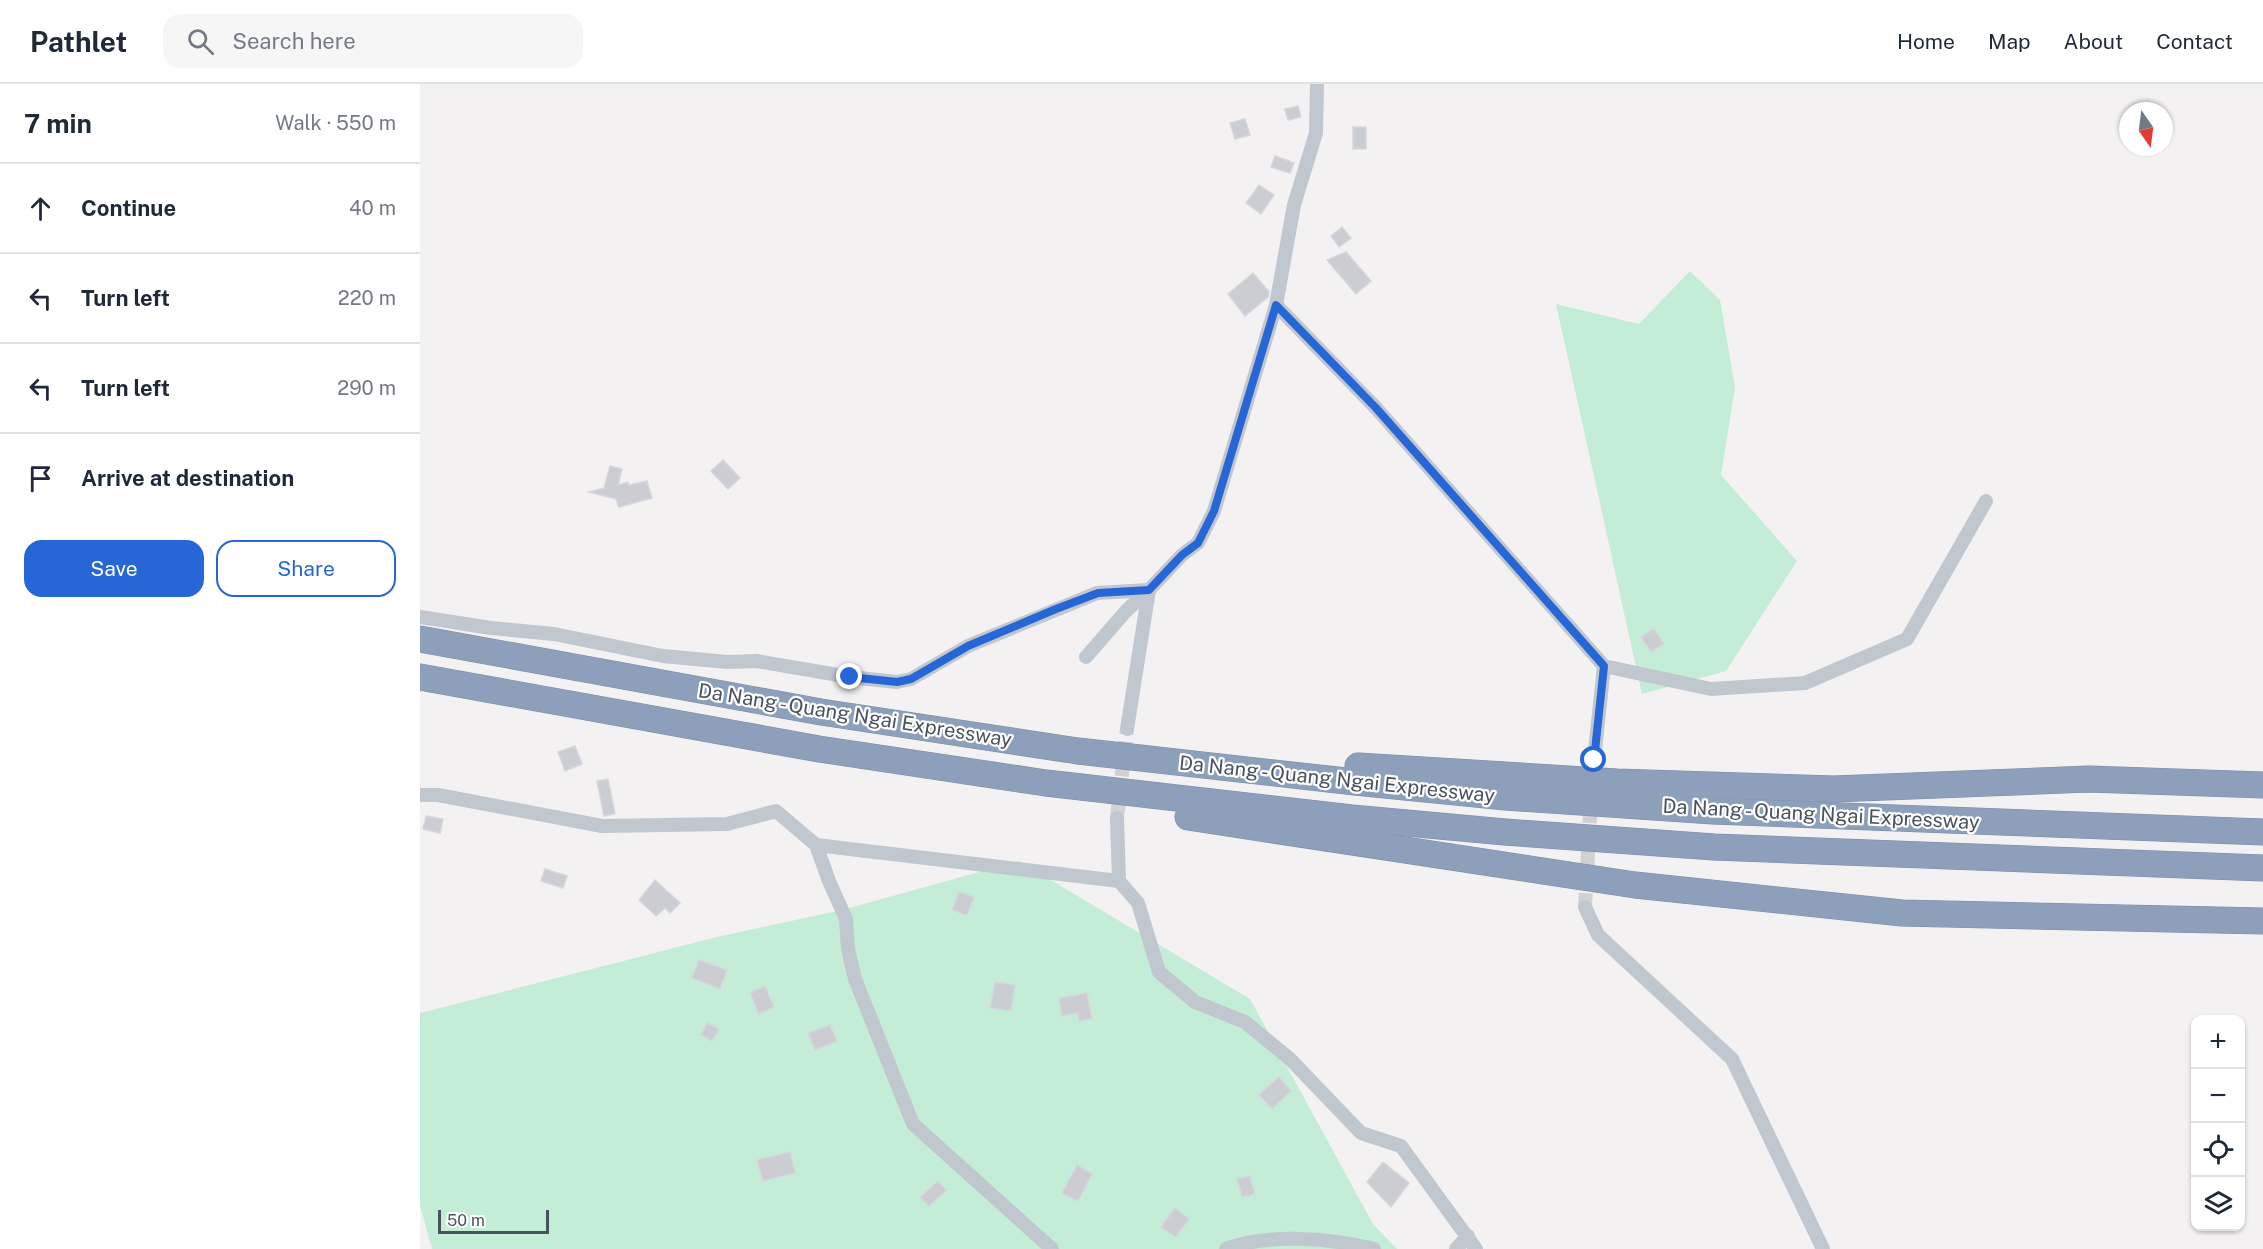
<!DOCTYPE html>
<meta charset="utf-8">
<style>
:root{--surface:#fff;--page:#f6f6f7;--text:#1f2937;--muted:#747a83;--line:#e0e1e3;--accent:#2666d7}
body{margin:0;font-family:"Public Sans",sans-serif;background:var(--page);color:var(--text)}
.controls{position:absolute;right:18px;bottom:18px;display:grid;overflow:hidden;border-radius:12px;box-shadow:0 2px 4px #0004}
.controls button{width:54px;height:54px;display:grid;place-items:center;padding:0;border:0;border-bottom:2px solid var(--line);background:var(--surface);color:var(--text);font:30px sans-serif}
.compass{position:absolute;left:1699px;top:18px;width:54px;height:54px;border-radius:50%;background:var(--surface);box-shadow:0 2px 4px #0004;rotate:166deg}
.scale{position:absolute;left:18px;bottom:15px;width:111px;box-sizing:border-box;padding-left:6px;border:3px solid #4a525d;border-top:0;font-size:16px;line-height:21px;white-space:nowrap;color:#4a525d;-webkit-text-stroke:4px #fff;paint-order:stroke}
.stop{position:absolute;width:18px;height:18px;margin:-14px;border:4px solid #2666d7;border-radius:50%;background:#fff}
.stop.end{background:#2666d7;border-color:#fff;box-shadow:0 2px 6px #0008}
.list{margin:0;padding:0;list-style:none}
h2{display:flex;justify-content:space-between;align-items:center;height:78px;margin:0;padding:0 24px;font-size:26px}
h2 small{font-size:20px;font-weight:400;color:var(--muted)}
.list li{display:grid;grid-template-columns:39px 1fr auto;gap:18px;align-items:center;box-sizing:border-box;height:90px;padding:0 24px;border-top:2px solid var(--line)}
.list b{display:block;font-size:22px;white-space:nowrap}
.list em{font-size:20px;font-style:normal;color:var(--muted)}
.actions{display:flex;gap:12px;padding:18px 24px}
.actions a{flex:1;padding:14px 0;border:2px solid var(--accent);border-radius:18px;text-align:center;font-size:21px;color:var(--accent)}
.actions .main{background:var(--accent);color:#fff}
.icon{flex:none;width:33px;height:33px;fill:none;stroke:currentColor;stroke-width:2;stroke-linecap:round;stroke-linejoin:round}
.map{position:relative;flex:none;width:1843px;height:1165px;overflow:hidden}
header{display:flex;align-items:center;gap:36px;box-sizing:border-box;height:84px;padding:0 30px;background:var(--surface);border-bottom:2px solid var(--line)}
header strong{font-size:28px}
nav{display:flex;gap:33px;margin-inline-start:auto;font-size:21px}
.search{width:420px;height:54px;background:var(--page);display:flex;align-items:center;gap:15px;box-sizing:border-box;padding:0 21px;border-radius:18px;color:var(--muted);font-size:22px}
main{display:flex}
aside{flex:1;background:var(--surface)}
.map>svg:first-child{display:block}
.green{fill:#c3edd6}
.building{fill:#cbcdd3;stroke:#d5d7dc;stroke-width:1.5}
.lines{fill:none;stroke-linecap:round;stroke-linejoin:round}
.minor-tunnel{stroke:#d1d1d3;stroke-width:14;stroke-dasharray:14 7;stroke-linecap:butt}
.motorway-casing{stroke:#788ba7;stroke-width:27}
.minor{stroke:#c0c7ce;stroke-width:14}
.motorway{stroke:#8ca0bb;stroke-width:26}
.route{stroke:#2666d7;stroke-width:8}
.labels{text-anchor:middle;dominant-baseline:central;stroke-width:4.5;stroke-linejoin:round;paint-order:stroke}
.street-label{font-size:20px;fill:#4a525d;stroke:#fff}
</style>
<header>
<strong>Pathlet</strong>
<div class="search"><svg class="icon" aria-label="search" viewBox="0 0 24 24"><circle cx="10" cy="10" r="6"/><path d="M15 15l6 6"/></svg>Search here</div>
<nav><a>Home</a><a>Map</a><a>About</a><a>Contact</a></nav>
</header>
<main>
<aside>
<h2>7 min<small>Walk · 550 m</small></h2>
<ul class="list">
<li><svg class="icon" aria-label="ahead" viewBox="0 0 24 24"><path d="M12 20V5M6 11l6-6 6 6"/></svg><div><b>Continue</b></div><em>40 m</em></li>
<li><svg class="icon" aria-label="left" viewBox="0 0 24 24"><path d="M17 20v-9H6M10 6l-5 5 5 5"/></svg><div><b>Turn left</b></div><em>220 m</em></li>
<li><svg class="icon" aria-label="left" viewBox="0 0 24 24"><path d="M17 20v-9H6M10 6l-5 5 5 5"/></svg><div><b>Turn left</b></div><em>290 m</em></li>
<li><svg class="icon" aria-label="arrive" viewBox="0 0 24 24"><path d="M6 21V4h12l-3 4 3 4H6"/></svg><div><b>Arrive at destination</b></div></li>
</ul>
<div class="actions"><a class="main">Save</a><a>Share</a></div>
</aside>
<div class="map">
<svg width="1843" height="1165" viewBox="0 0 1843 1165">
<rect width="100%" height="100%" fill="#f3f1f1"/>
<!-- green -->
<g class="green">
<path d="M1270 187 1300 216 1315 303 1301 391 1377 477 1306 587 1222 610 1136 220 1219 240Z"/>
<path d="M599 777 830 915 953 1140 977 1165H12L0 1121V929L301 852 422 826Z"/>
</g>
<!-- building -->
<g class="building">
<path d="M878 22 881 33 868 36 865 25Z"/>
<path d="M825 35 830 51 815 55 810 39Z"/>
<rect x="933" y="43" width="13" height="22"/>
<path d="M855 72 874 79 870 89 851 83Z"/>
<path d="M839 101 854 111 841 130 826 119Z"/>
<path d="M922 143 931 154 919 163 911 152Z"/>
<path d="M926 168 951 197 936 210 907 176Z"/>
<path d="M833 189 849 208 848 213 825 232 808 210Z"/>
<path d="M303 376 320 394 308 405 291 387Z"/>
<path d="M190 382 202 385 198 401 208 398 209 401 227 397 232 414 199 423 196 415 169 408 184 404Z"/>
<path d="M1234 545 1244 560 1231 568 1221 553Z"/>
<path d="M155 662 162 680 145 687 138 668Z"/>
<path d="M188 695 195 730 184 732 177 697Z"/>
<path d="M6 732 23 735 20 749 3 745Z"/>
<path d="M125 785 147 792 143 804 121 797Z"/>
<path d="M235 796 260 819 250 829 245 824 236 832 219 816Z"/>
<path d="M539 808 554 813 547 831 532 826Z"/>
<path d="M279 876 307 886 300 905 272 894Z"/>
<path d="M575 898 595 901 591 927 570 924Z"/>
<path d="M345 902 354 923 339 930 330 909Z"/>
<path d="M667 909 672 935 659 937 658 929 642 932 639 914Z"/>
<path d="M287 939 299 945 292 957 281 951Z"/>
<path d="M410 941 417 957 395 966 388 949Z"/>
<path d="M859 993 871 1007 852 1025 839 1011Z"/>
<path d="M370 1068 375 1089 343 1097 337 1076Z"/>
<path d="M963 1078 989 1099 971 1123 947 1098Z"/>
<path d="M657 1081 672 1090 658 1117 642 1109Z"/>
<path d="M830 1092 835 1110 822 1113 817 1095Z"/>
<path d="M518 1097 527 1106 509 1122 500 1113Z"/>
<path d="M755 1124 769 1135 756 1153 741 1143Z"/>
</g>
<g class="lines">
<!-- minor-tunnel -->
<g class="minor-tunnel">
<path d="M697 734 707 645"/>
<path d="M1165 823 1171 714"/>
</g>
<!-- motorway casing -->
<g class="motorway-casing">
<g id="motorway">
<path d="M0 555 401 628 658 667 935 698 1086 713 1293 727 1843 748"/>
<path d="M0 593 399 665 626 699 932 734 1085 748 1294 763 1843 784"/>
<path d="M938 682 1197 698 1414 705 1669 695 1843 701"/>
<path d="M768 733 1215 801 1482 829 1843 837"/>
</g>
</g>
<!-- minor -->
<g class="minor">
<path d="M856 221 956 324 1184 582 1174 676"/>
<path d="M0 533 71 544 134 550 243 572 307 578 336 577 430 593 477 598 491 595 548 562 677 509 729 506 707 645"/>
<path d="M666 573 706 527 729 506 762 471 778 459 794 427 856 221 874 121 896 49 897 0"/>
<path d="M1184 582 1291 605 1385 599 1487 555 1566 417"/>
<path d="M0 711H18L182 742 307 740 356 727 396 761 409 797 426 835 428 865 435 895 493 1040 632 1165"/>
<path d="M697 734 699 797 718 819 739 888 775 918 825 938 870 975 941 1049 981 1062 1056 1165"/>
<path d="M396 761 699 797"/>
<path d="M1165 823 1178 851 1312 975 1403 1165"/>
<path d="M806 1165C848 1149 911 1154 954 1165"/>
<path d="M1036 1165 1048 1152"/>
</g>
<!-- motorway -->
<use href="#motorway" class="motorway"/>
</g>
<g class="lines">
<!-- route -->
<path class="route" d="M430 593 477 598 491 595 548 562 636 525 678 509 729 506 762 471 778 459 794 427 856 221 956 324 1184 582 1174 676"/>
</g>
<g class="labels">
<!-- street labels -->
<g class="street-label">
<text transform="translate(435 631) rotate(9)">Da Nang - Quang Ngai Expressway</text>
<text transform="translate(917 695) rotate(6)">Da Nang - Quang Ngai Expressway</text>
<text transform="translate(1401 730) rotate(3)">Da Nang - Quang Ngai Expressway</text>
</g>
</g>
</svg>
<div class="controls">
<button>+</button>
<button>−</button>
<button><svg class="icon" aria-label="locate" viewBox="0 0 24 24"><circle cx="12" cy="12" r="6"/><path d="M12 2v4M12 18v4M2 12h4M18 12h4"/></svg></button>
<button><svg class="icon" aria-label="layers" viewBox="0 0 24 24"><path d="M12 4l9 5-9 5-9-5zM3 14l9 5 9-5"/></svg></button>
</div>
<svg class="compass" viewBox="-18 -18 36 36"><path d="M0-13l5 13h-10z" fill="#e53935"/><path d="M0 13l5-13h-10z" fill="#747a83"/></svg>
<div class="scale">50 m</div>
<div class="stop" style="left:1174px;top:676px"></div>
<div class="stop end" style="left:430px;top:593px"></div>
</div>
</main>
